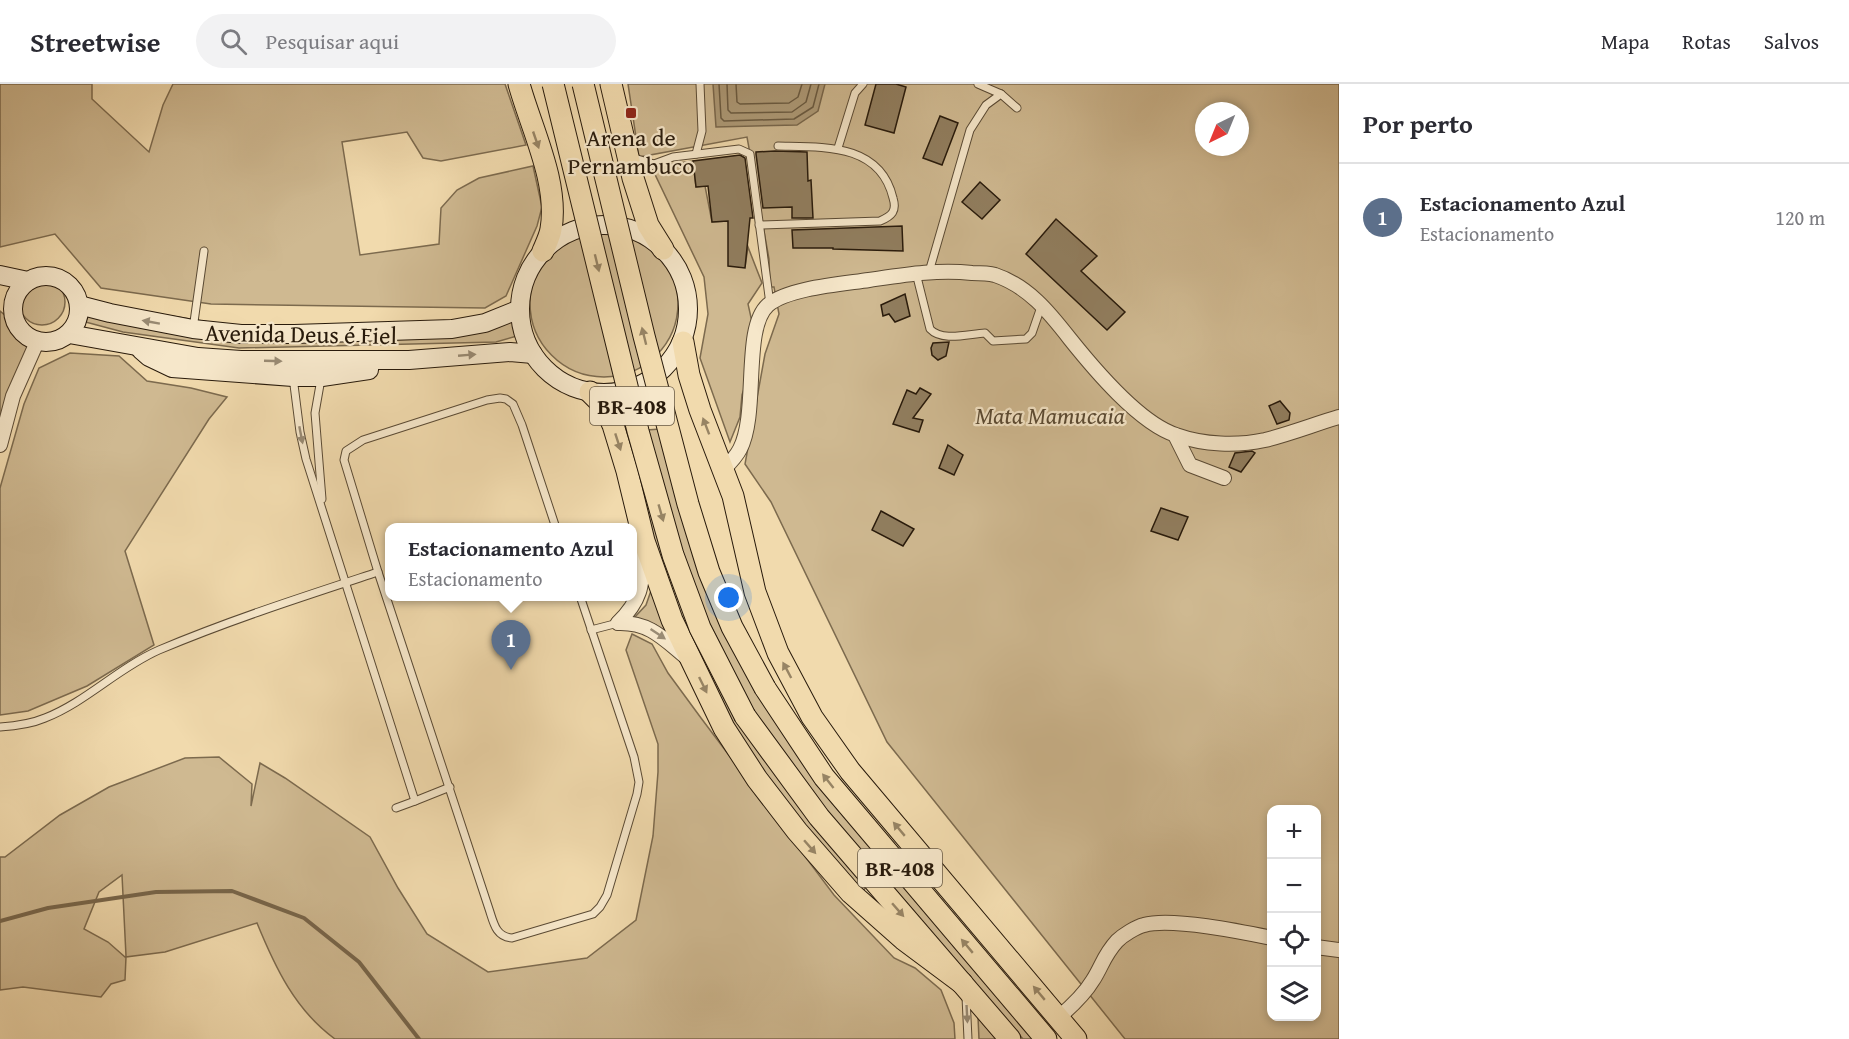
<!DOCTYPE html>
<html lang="pt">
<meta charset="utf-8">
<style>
:root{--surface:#fff;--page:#f2f2f3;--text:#2b2b33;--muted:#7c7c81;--line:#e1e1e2;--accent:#8f2418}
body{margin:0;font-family:"Gentium Book Plus",serif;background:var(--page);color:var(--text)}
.controls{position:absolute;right:18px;bottom:18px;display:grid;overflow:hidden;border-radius:12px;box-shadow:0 3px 9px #0003}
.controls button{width:54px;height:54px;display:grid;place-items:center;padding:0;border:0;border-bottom:2px solid var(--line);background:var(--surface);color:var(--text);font:30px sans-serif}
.compass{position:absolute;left:1195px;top:18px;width:54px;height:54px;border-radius:50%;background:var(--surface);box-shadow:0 3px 9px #0003;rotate:223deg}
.you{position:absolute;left:729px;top:514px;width:21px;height:21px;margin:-15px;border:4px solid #fff;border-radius:50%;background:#1a73e8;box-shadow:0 0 0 9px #1a73e833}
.badge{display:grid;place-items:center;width:39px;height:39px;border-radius:50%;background:var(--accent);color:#fff;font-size:20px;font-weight:700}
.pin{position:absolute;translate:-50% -50px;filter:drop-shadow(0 2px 3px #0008)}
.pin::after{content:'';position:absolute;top:32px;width:21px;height:18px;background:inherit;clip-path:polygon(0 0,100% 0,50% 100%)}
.popup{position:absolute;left:385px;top:439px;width:252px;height:78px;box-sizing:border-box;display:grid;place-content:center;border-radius:12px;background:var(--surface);filter:drop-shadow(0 2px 4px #0005);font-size:20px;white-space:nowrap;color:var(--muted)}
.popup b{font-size:22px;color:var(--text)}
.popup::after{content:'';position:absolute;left:50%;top:100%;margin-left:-12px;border:12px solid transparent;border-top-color:var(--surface)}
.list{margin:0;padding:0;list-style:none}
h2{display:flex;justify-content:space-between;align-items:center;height:78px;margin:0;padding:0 24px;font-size:26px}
h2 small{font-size:20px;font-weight:400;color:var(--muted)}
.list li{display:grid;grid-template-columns:39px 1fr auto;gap:18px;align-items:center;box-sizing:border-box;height:108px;padding:0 24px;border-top:2px solid var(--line)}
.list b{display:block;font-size:22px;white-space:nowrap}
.list p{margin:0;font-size:20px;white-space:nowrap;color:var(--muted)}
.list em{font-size:20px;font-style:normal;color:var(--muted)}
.icon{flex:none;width:33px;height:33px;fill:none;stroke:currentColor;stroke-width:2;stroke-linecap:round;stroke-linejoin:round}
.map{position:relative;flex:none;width:1339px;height:955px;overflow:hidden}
header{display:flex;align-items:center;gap:36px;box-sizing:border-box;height:84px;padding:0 30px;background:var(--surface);border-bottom:2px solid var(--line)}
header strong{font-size:28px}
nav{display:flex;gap:33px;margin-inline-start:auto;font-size:21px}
.search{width:420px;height:54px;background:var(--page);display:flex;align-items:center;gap:15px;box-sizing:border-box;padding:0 21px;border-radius:33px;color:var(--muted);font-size:22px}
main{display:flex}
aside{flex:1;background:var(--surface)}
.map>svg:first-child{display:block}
.green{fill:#cfb991;stroke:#7c6a4e;stroke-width:1.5;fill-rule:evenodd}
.water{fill:#ad9976;stroke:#78664b;stroke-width:1.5}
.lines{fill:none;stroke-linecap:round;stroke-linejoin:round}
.shore{stroke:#6a5a40;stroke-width:1.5}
.stream{stroke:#78664b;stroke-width:4}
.building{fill:#917e5f;stroke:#281a0b;stroke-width:1.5}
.service-casing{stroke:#5a4a34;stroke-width:9}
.minor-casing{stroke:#5a4a34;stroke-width:16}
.secondary-casing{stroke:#281a0b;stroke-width:20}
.trunk-casing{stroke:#281a0b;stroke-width:23}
.service{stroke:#f6e7ca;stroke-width:7}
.minor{stroke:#f6e7ca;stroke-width:14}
.secondary{stroke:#f6e7ca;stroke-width:18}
.trunk{stroke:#f1daad;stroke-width:21}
.trunk-bridge-casing{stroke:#281a0b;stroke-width:23;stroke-linecap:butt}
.trunk-bridge{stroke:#f1daad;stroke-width:21}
.oneway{fill:#978464}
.oneway2{fill:#998b74}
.poi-dot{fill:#8f2418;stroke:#f6e7ca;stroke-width:2}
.labels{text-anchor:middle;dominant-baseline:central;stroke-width:4.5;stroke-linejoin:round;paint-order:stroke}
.shield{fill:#f6e7ca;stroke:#665844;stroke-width:1.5}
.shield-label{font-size:22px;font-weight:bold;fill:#281a0b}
.poi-label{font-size:24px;fill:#281a0b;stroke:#f6e7ca}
.street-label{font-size:24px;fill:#281a0b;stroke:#f6e7ca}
.park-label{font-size:24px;font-style:italic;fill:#5a4a33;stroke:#f6e7ca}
</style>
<header>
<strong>Streetwise</strong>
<div class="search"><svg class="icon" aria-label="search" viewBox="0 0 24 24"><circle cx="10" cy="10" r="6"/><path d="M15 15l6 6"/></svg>Pesquisar aqui</div>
<nav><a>Mapa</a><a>Rotas</a><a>Salvos</a></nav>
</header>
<main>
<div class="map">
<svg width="1339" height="955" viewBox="0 0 1339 955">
<rect width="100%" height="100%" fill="#f1daad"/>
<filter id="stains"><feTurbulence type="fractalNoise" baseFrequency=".00333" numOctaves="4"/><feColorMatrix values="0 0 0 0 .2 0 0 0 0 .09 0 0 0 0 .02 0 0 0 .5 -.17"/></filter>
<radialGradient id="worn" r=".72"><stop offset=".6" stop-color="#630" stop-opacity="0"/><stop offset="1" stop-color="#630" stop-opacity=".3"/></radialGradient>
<!-- green -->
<g class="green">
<path d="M0 0H92V15L149 68 163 21 173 0H505L526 61 441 77 423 74 407 48 342 58 360 171 439 160 441 124 457 106 479 94 533 82 542 123 537 142 506 212 485 224 211 220 101 204 55 150 0 163Z"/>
<path d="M628 0H1339V955H1125L887 658 771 418 745 380 765 270 779 230 774 203H770L769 175 747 53 639 73ZM1204 27H1240V63H1204ZM1272 726H1316V932H1272Z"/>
<path d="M693 77 696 103 705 102 712 138 728 137 745 183 748 163 762 199 748 220 754 247 753 278 742 311 740 333 730 358 700 274 708 230 704 193 651 82Z"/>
<circle cx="604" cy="219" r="74"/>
<circle cx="42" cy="218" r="23"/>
<path d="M84 218 296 252 512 233 517 252 496 258 239 264 123 248 78 236Z"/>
<path d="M0 227C13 237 22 250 37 258L0 361Z"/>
<path d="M70 269 119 272 147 297 191 304 227 313 209 335 125 467 154 561 87 602 28 627 0 631V404L24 320 39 284Z"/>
<path d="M625 312 716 586 868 796 863 809 807 745 761 685 720 622 666 502 610 314Z"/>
<path d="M660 345 739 572 1039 955H1023L888 797 805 704 761 643 700 520 675 449 647 346Z"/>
<path d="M653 501 675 557 656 541 634 534 646 521Z"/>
<path d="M632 550 652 560 668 589 701 634 834 811 894 874 915 884 941 906 954 939 955 955H335C295 926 275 883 257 839L165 868 126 873 125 896 111 900 101 913 23 903 0 906V773H5L60 731 109 703 185 674 219 673 252 700 251 722 260 679 285 694 370 753 398 804 427 850 488 888 587 874 636 836 653 752 658 688V660L626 566ZM122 791 126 872 125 873 108 858 84 845 99 808Z"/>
<path d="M978 933 996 955H979Z"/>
</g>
<!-- water -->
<path class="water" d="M713 0H825L818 27 797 41 716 43Z"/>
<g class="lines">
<!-- shore -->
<g class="shore">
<path d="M719 0 721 34 724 37 794 35 813 23 819 0"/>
<path d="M727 0 728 26 731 29 792 28 806 18 811 0"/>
<path d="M736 0 737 18 740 20 789 19 798 13 802 0"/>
</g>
<!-- stream -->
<path class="stream" d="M0 837 48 824 156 808 232 807 304 834 359 878 419 955"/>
</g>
<!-- building -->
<g class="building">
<path d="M876 0H896L906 3 894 49 865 41Z"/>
<path d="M940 32 958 39 942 81 923 74Z"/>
<path d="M775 67 807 68 808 97 811 96 813 134H792V123L763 124 756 70V68Z"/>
<path d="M740 71 745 74 753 134H750L745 184 728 182V137L712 138 708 102 696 103 693 77Z"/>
<path d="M980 98 1000 116 982 135 962 118Z"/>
<path d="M1056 135 1097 172 1081 187 1125 228 1107 246 1026 170Z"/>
<path d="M902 142 903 167 833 165V164H793L792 146Z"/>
<path d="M905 210 910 232 895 238 889 230 883 232 881 221Z"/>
<path d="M949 258 946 272 938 276 932 271 931 264 933 259Z"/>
<path d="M920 304 931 310 913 334 923 336 919 348 893 340 907 306 916 310Z"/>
<path d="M1280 317 1290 329 1289 336 1277 340 1269 322Z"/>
<path d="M948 361 963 371 954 391 939 384Z"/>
<path d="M1252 367 1255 369 1241 388 1229 383 1235 369Z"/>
<path d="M1161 424 1188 433 1178 456 1151 447Z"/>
<path d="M881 427 914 445 903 462 872 446Z"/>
</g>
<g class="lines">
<!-- service casing -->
<g class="service-casing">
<g id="service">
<path d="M978 0 1001 10"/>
<path d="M838 64 855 9 863 0"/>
<path d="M696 70 702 47 700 0"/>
<path d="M631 73 654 80"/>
<path d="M637 92 654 80 673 73 739 65 750 70 770 220"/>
<path d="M759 141 880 137C892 132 897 127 893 114 880 59 823 63 778 62"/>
<path d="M929 188 970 46 986 21 1001 10 1017 24"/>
<path d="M916 189 930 245C942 258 968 250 985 249L993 257 1026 255 1032 249 1042 220"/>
<path d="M193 245 204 167"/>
<path d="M293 293 300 348 306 375 415 717 450 703"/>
<path d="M321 295 315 329 322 415"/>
<path d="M556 444 522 341 513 320 506 315 500 314 487 316 363 356 346 367 344 376 378 488 490 828C494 841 497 853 512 854L593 830 600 823 607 811 637 710 639 698 634 673 580 512"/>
<path d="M591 546 618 539"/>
<path d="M0 643C15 642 31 640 45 634 86 618 118 584 159 566 230 536 305 512 378 488"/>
<path d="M396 724 415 717"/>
<path d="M966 913 968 955"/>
</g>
</g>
<!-- minor casing -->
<g class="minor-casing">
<g id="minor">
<path d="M1175 351 1190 381 1224 394"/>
<path d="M0 361 13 312 37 258"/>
<path d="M723 386C729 380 736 373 740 365 759 328 742 244 768 221 788 204 842 200 869 196 903 191 937 185 972 189 979 189 988 189 995 191 1028 202 1049 228 1070 255 1094 285 1139 339 1176 351 1204 361 1237 362 1265 356 1290 350 1315 340 1339 333"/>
<path d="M618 539C642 515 642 501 644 469"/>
<path d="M618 539C649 538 663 554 686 573"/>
<path d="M1316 863 1339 866"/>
<path d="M1059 933C1072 922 1084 911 1093 896 1102 882 1104 871 1117 857 1123 851 1136 843 1144 841 1171 833 1243 848 1272 854"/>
</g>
</g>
<!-- secondary casing -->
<g class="secondary-casing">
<g id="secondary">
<circle cx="604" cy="225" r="84"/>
<path d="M0 191 28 197"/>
<circle cx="46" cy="225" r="33"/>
<path d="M79 221 110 229 193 245 241 250H294L452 245 485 239 520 225"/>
<path d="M69 250 198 273 241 276H409L510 268 533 270"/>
<path d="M141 266 149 273 172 284 293 293H322L369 286"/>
</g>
</g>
<!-- trunk casing -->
<g class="trunk-casing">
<g id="trunk">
<path d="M519 0C531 44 559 98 551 145 550 152 546 160 543 167"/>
<path d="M611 0 633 94 648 141 663 165"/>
<path d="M683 258 689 291 700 326 733 412 755 508 778 569 812 633 850 687 1076 955"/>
<path d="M590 308 605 323 613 341 627 387 644 457 672 536 724 644 757 695 797 747 851 809 903 855 962 899"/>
<path d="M765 604 824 693 1046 955"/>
<path d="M745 632 819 733 1010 955"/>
</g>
</g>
<!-- service -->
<use href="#service" class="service"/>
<!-- minor -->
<use href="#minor" class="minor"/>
<!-- secondary -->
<use href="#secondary" class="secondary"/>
<!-- trunk -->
<use href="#trunk" class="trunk"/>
<!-- trunk-bridge casing -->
<g class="trunk-bridge-casing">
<g id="trunk-bridge">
<path d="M553 0 638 347 673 471 700 544 745 632"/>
<path d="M583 0 644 252 688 420 709 488 732 543 765 604"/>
</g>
</g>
<!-- trunk-bridge -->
<use href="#trunk-bridge" class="trunk-bridge"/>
</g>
<!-- one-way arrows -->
<defs><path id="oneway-solid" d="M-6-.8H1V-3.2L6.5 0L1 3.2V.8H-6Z" transform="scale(1.5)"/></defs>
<g class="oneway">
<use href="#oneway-solid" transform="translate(536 56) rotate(71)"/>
<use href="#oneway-solid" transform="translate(597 179) rotate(76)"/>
<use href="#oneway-solid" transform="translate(644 252) rotate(-104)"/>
<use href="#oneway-solid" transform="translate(706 342) rotate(-111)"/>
<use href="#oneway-solid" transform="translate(618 358) rotate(72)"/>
<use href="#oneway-solid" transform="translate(661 429) rotate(74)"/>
<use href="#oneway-solid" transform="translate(787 586) rotate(-118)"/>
<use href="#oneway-solid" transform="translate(703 601) rotate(64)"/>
<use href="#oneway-solid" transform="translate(828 697) rotate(-128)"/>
<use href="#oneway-solid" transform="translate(899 745) rotate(-130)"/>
<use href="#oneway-solid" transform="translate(810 763) rotate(49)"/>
<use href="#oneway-solid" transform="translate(898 826) rotate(49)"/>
<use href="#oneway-solid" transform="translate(967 862) rotate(-130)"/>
<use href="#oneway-solid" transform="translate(1039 909) rotate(-130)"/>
</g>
<g class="oneway2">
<use href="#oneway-solid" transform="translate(151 238) rotate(-170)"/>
<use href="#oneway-solid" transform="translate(467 271) rotate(-5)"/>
<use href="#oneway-solid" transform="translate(273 277) rotate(2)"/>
<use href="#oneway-solid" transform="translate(301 351) rotate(79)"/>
<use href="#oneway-solid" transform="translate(658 550) rotate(34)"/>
<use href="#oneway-solid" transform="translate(967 930) rotate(87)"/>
</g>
<!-- markers -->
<rect class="poi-dot" x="625" y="23" width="12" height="12" rx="3"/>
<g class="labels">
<!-- shield labels -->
<g class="shield">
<rect x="590" y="303" width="84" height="38" rx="4.5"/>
<rect x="858" y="765" width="84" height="38" rx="4.5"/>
</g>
<g class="shield-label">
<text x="632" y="322">BR-408</text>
<text x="900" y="784">BR-408</text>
</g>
<!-- poi labels -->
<g class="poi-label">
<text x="631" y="53">Arena de<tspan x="631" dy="28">Pernambuco</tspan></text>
</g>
<!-- street labels -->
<g class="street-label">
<text transform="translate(301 250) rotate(1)">Avenida Deus é Fiel</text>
</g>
<!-- park labels -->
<g class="park-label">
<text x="1050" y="331">Mata Mamucaia</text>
</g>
</g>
<rect width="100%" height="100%" filter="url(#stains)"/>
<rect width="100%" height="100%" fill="url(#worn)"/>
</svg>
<div class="controls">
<button>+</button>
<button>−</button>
<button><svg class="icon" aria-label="locate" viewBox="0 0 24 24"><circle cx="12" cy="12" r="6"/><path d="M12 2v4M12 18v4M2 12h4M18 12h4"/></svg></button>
<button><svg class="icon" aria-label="layers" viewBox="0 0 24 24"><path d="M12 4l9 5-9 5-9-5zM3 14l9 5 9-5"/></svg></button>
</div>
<svg class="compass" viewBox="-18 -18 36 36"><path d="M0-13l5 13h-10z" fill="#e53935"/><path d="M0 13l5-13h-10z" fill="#7c7c81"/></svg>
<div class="you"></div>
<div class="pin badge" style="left:511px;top:586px;background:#5c6f8a">1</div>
<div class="popup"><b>Estacionamento Azul</b>Estacionamento</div>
</div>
<aside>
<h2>Por perto<small></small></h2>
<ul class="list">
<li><span class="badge" style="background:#5c6f8a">1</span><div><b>Estacionamento Azul</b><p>Estacionamento</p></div><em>120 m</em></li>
</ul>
</aside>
</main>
